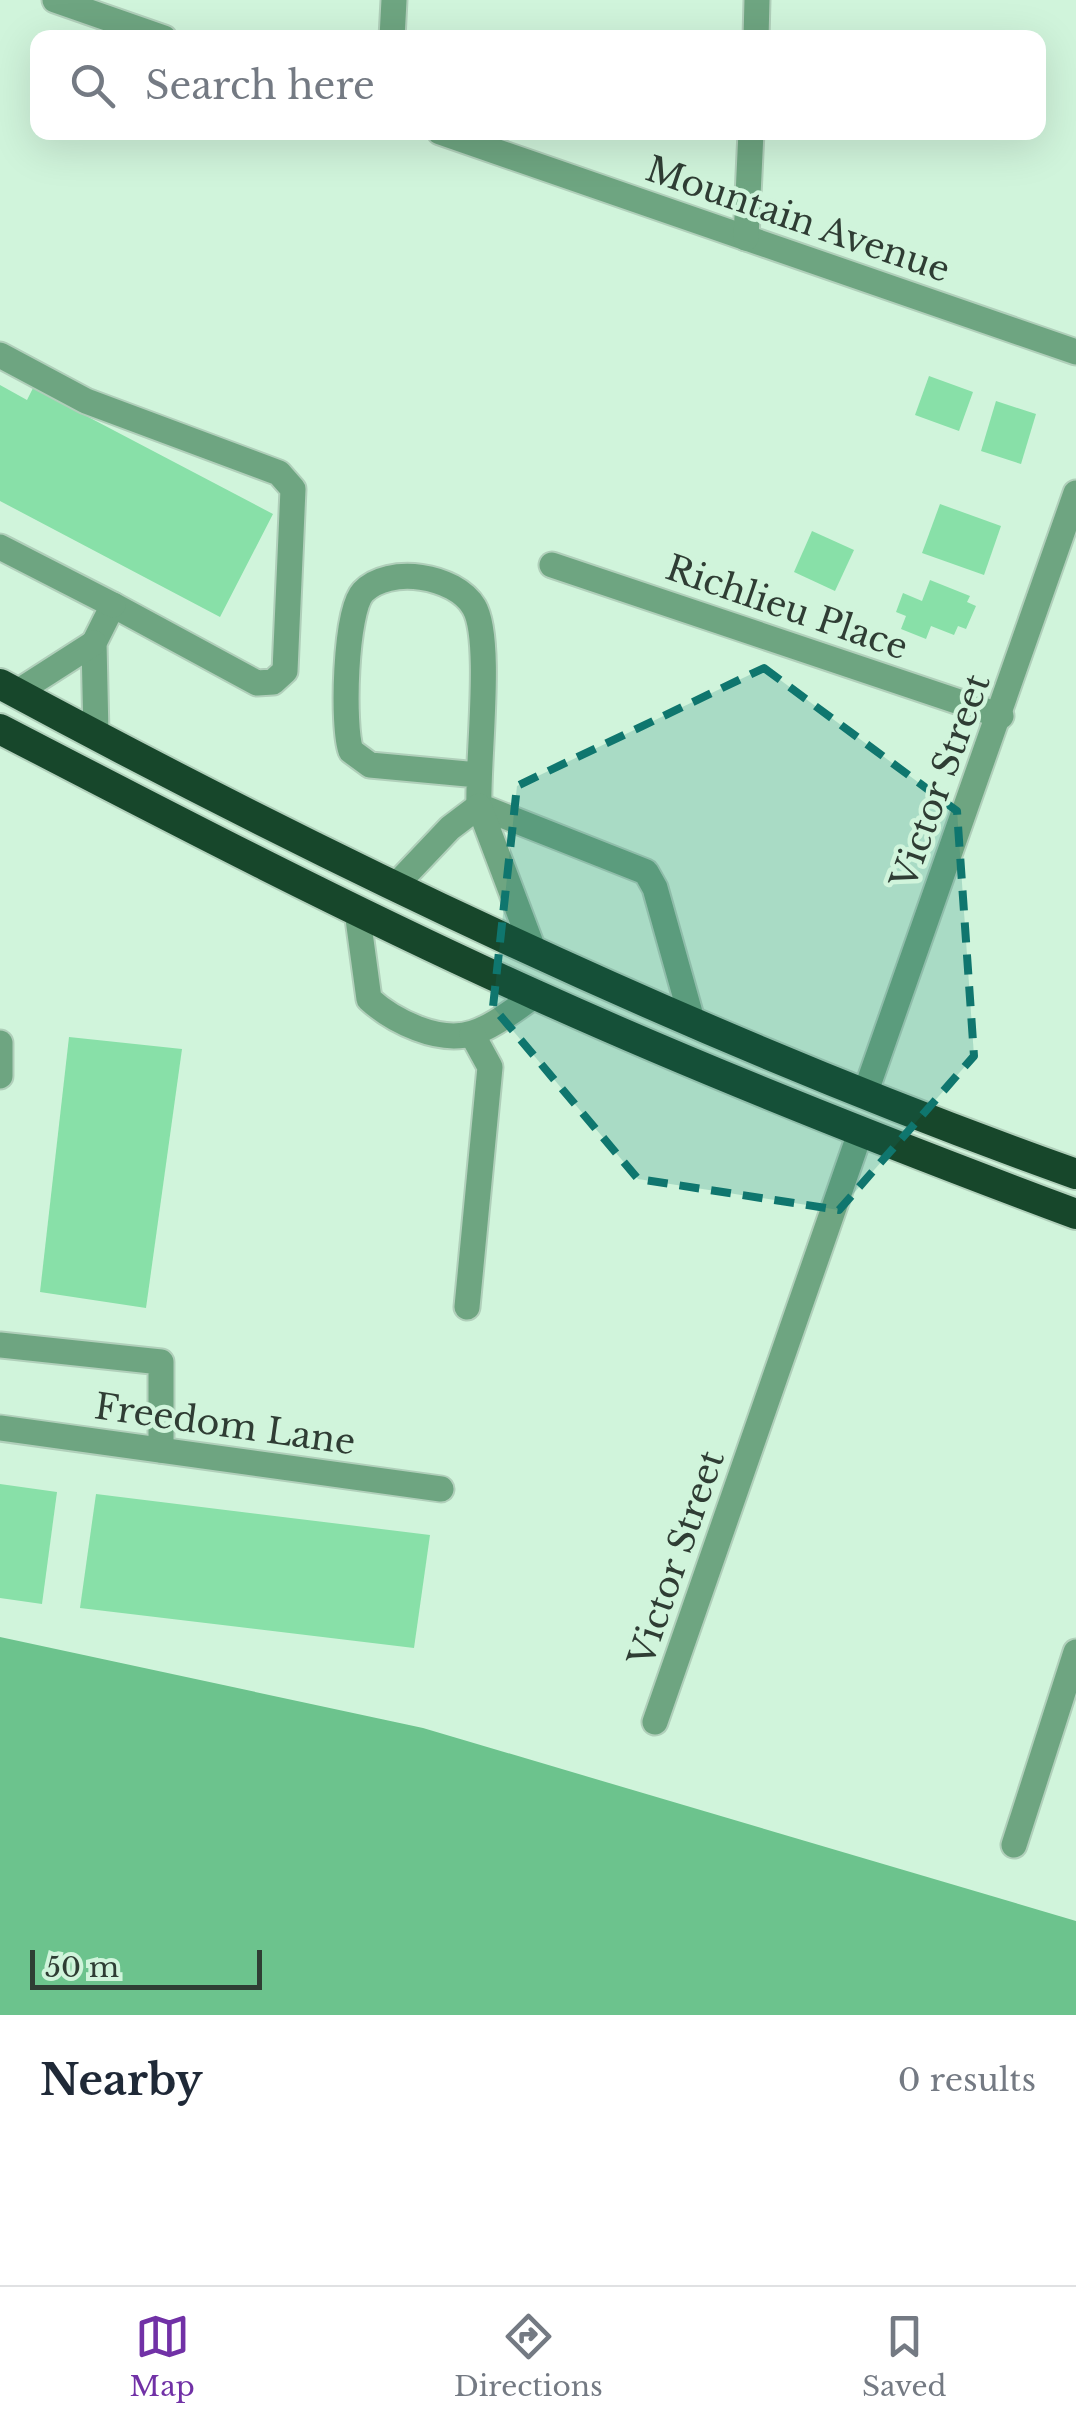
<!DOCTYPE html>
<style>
:root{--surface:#fff;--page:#f2f2f3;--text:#1f2937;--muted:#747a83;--line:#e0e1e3;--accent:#7131a6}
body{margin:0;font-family:"Libre Baskerville",serif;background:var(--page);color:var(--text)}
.scale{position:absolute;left:30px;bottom:25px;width:232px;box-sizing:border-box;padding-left:10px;border:5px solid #2f3d34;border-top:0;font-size:28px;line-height:35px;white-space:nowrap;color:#2f3d34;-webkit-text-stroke:8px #d0f4db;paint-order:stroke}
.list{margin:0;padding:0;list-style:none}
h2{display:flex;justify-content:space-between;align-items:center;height:130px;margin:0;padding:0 40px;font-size:42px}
h2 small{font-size:32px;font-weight:400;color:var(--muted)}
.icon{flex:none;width:55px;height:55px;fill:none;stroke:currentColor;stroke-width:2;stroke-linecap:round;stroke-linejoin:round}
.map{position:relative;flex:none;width:1076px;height:2015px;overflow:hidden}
.search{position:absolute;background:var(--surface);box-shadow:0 10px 40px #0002;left:30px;right:30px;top:30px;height:110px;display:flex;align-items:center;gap:25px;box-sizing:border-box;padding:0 35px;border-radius:20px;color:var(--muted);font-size:38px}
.sheet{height:270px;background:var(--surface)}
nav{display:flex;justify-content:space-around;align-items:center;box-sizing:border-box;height:140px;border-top:2px solid var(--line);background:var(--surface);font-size:28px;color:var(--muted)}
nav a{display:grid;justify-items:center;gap:5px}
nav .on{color:var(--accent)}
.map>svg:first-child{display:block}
.forest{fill:#6cc38d}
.building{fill:#88e0a8}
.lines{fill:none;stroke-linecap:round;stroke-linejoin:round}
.minor-casing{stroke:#b0cfba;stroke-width:29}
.highway-casing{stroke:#b0cfba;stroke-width:34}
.minor{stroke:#6ea581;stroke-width:25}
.highway{stroke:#17472b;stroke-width:30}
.marked{fill:#0f766e;fill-opacity:0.2;stroke:#0f766e;stroke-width:8;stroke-dasharray:20 12;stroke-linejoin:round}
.labels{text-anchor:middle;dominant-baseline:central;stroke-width:9;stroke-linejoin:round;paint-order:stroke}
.street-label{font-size:35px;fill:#2f3d34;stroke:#d0f4db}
</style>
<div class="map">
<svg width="1076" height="2015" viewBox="0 0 1076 2015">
<rect width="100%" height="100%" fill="#d0f4db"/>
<!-- forest -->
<path class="forest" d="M0 1637 423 1728 1076 1921V2015H0Z"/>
<!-- building -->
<g class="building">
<path d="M929 376 973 392 959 431 915 415Z"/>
<path d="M0 385 27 400 33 388 273 514 220 617 0 501Z"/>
<path d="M996 401 1036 414 1021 464 981 451Z"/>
<path d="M940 504 1001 526 984 575 922 553Z"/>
<path d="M812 531 854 550 835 591 794 572Z"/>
<path d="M930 580 970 596 967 602 976 606 966 629 958 626 954 635 931 626 926 639 901 629 906 616 896 612 903 593 922 601Z"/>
<path d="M69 1037 182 1049 146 1308 40 1292Z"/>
<path d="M0 1484 57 1492 42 1604 0 1598Z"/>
<path d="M96 1494 430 1535 414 1648 80 1608Z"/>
</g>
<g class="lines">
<!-- minor casing -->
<g class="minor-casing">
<g id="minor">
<path d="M55 0 164 38"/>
<path d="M392 38 394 0"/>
<path d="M756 38 757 0"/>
<path d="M440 132 1076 352"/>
<path d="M746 238 751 132"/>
<path d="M0 355 86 401 279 473 293 489 285 671 273 682 257 683 113 605 94 643 96 735"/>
<path d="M0 547 113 605"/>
<path d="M552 565 1001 716"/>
<path d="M16 693 94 643"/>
<path d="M478 775 370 765 351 751C342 727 345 611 363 592 389 565 455 575 474 607 493 639 477 763 479 806L646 872 655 888 692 1020"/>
<path d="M396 885 450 828 479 806 533 949"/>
<path d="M357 911 369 999C393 1021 439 1044 473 1033 495 1026 517 1007 536 995"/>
<path d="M0 1043V1076"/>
<path d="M866 1091 1076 493"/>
<path d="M467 1307 490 1067 472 1034"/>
<path d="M0 1345 161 1362V1450"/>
<path d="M0 1428 441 1489"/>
<path d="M655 1722 860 1133"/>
<path d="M1014 1845 1076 1652"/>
</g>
</g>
<!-- highway casing -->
<g class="highway-casing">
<g id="highway">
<path d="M0 684C346 871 706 1042 1076 1174"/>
<path d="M0 729C177 821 354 913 536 995 713 1075 894 1146 1076 1214"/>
</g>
</g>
<!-- minor -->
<use href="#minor" class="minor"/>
<!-- highway -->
<use href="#highway" class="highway"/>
</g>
<!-- marked area -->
<path class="marked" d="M764 668 957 811 974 1056 839 1210 638 1179 493 1007 517 786Z"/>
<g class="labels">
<!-- street labels -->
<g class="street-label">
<text transform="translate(798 219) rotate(19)">Mountain Avenue</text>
<text transform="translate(787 607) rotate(19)">Richlieu Place</text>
<text transform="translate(940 781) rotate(-70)">Victor Street</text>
<text transform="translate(225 1424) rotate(8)">Freedom Lane</text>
<text transform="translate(676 1558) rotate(-71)">Victor Street</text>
</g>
</g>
</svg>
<div class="scale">50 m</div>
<div class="search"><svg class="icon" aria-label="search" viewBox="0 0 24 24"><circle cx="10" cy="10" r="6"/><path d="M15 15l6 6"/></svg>Search here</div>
</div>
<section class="sheet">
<h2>Nearby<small>0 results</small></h2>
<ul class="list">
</ul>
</section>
<nav>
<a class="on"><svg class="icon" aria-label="map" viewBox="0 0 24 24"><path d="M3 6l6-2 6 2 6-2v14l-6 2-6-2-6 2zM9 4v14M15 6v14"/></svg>Map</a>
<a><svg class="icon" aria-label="directions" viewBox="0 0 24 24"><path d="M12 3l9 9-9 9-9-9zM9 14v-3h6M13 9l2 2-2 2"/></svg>Directions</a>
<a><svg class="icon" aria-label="saved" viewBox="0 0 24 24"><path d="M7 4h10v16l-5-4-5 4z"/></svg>Saved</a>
</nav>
